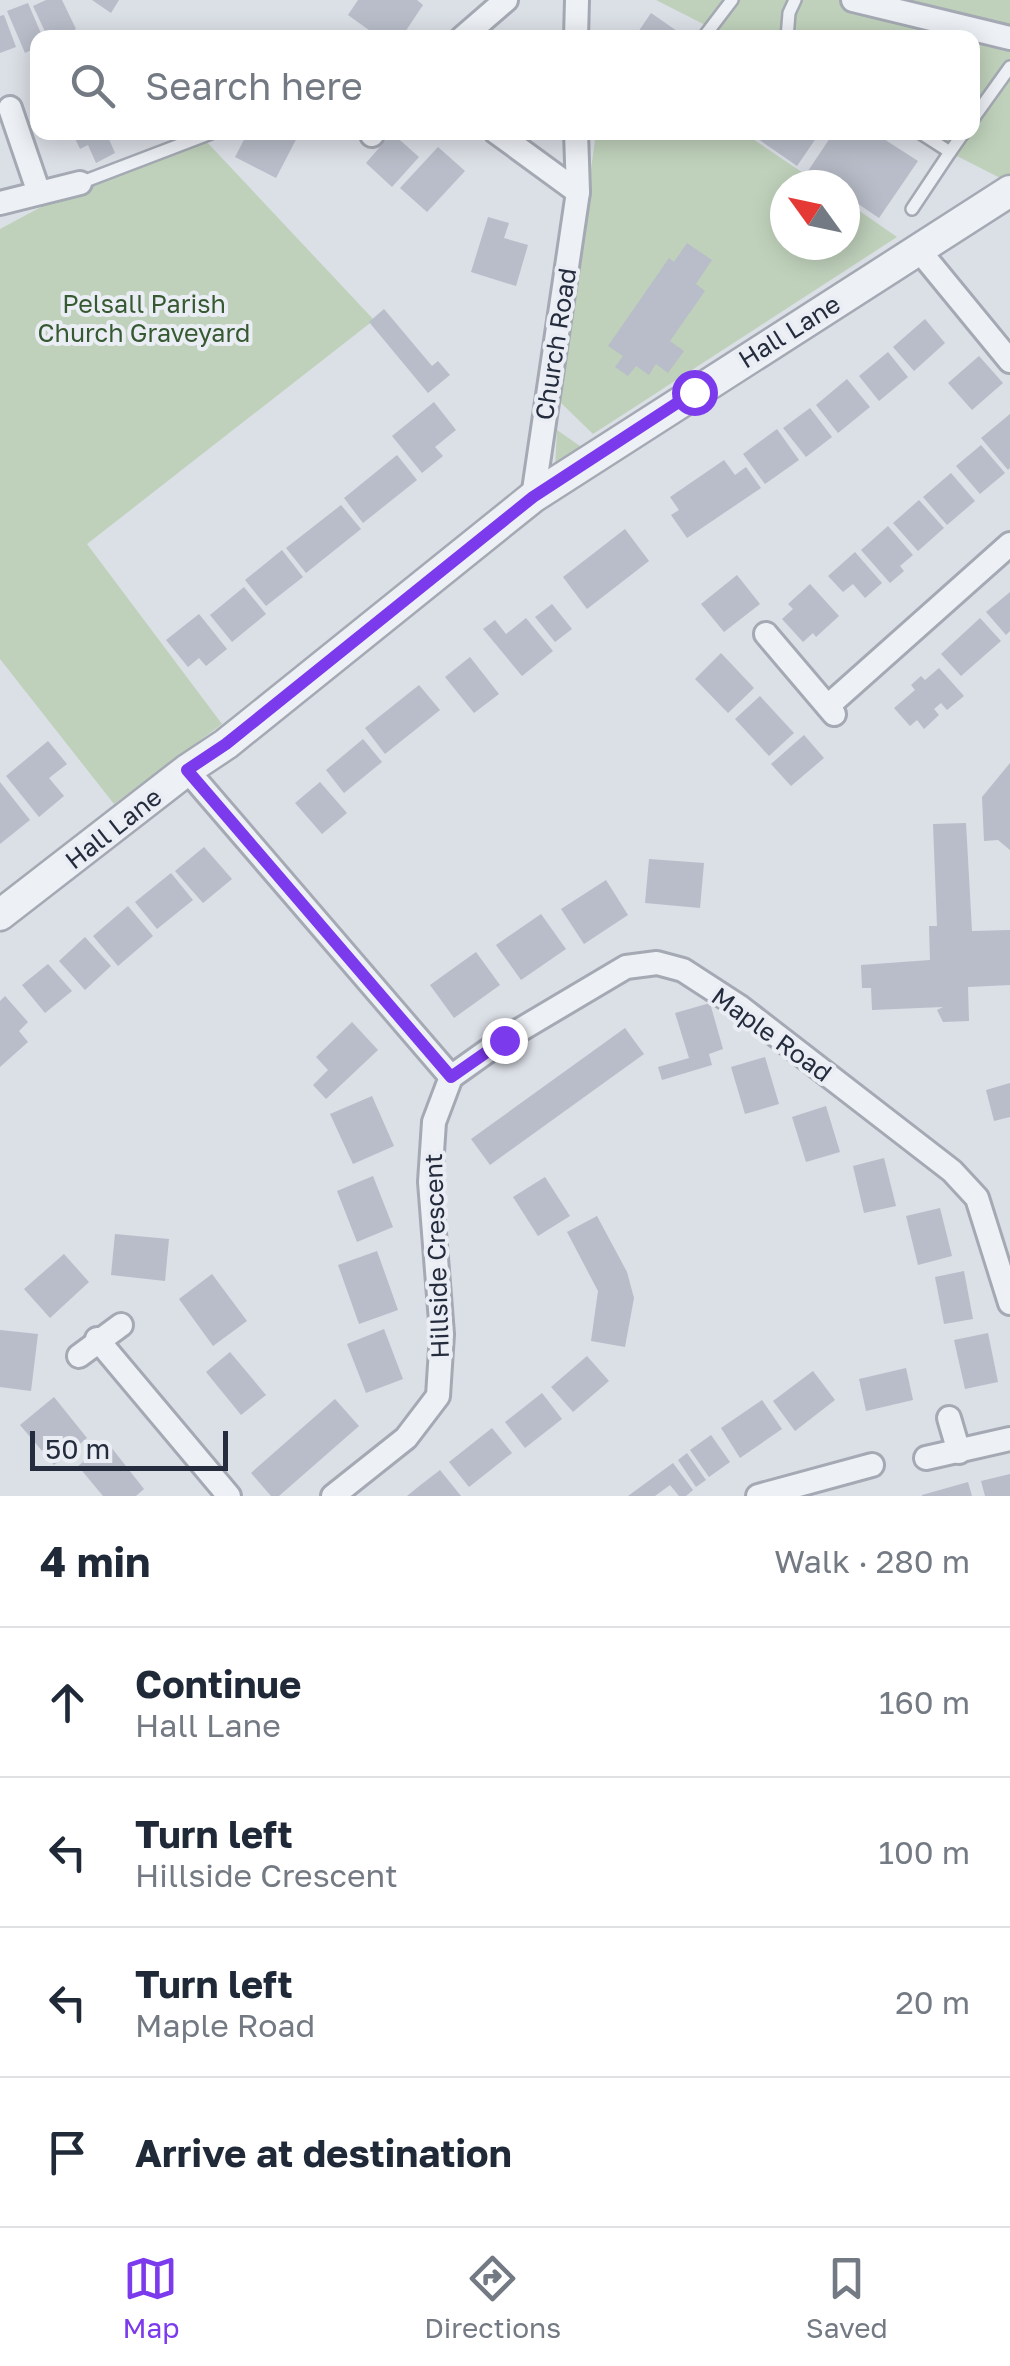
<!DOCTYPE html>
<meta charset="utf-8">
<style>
:root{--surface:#fff;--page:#f2f2f3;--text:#1f2937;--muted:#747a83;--line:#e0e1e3;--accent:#7c3aed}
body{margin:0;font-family:"Golos Text",sans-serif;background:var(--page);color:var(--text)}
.compass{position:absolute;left:770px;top:170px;width:90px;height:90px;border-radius:50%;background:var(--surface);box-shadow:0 5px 25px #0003;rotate:303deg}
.scale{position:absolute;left:30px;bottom:25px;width:198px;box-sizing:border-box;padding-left:10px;border:5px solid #242c3d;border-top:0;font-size:28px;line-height:35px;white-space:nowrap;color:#242c3d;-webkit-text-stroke:8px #eaeef4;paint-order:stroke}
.stop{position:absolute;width:30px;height:30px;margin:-22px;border:8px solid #7c3aed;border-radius:50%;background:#fff}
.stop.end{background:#7c3aed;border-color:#fff;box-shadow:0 2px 10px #0008}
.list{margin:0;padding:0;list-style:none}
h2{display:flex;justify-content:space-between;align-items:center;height:130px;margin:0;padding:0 40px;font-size:42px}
h2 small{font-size:32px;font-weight:400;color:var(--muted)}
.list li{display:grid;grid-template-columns:65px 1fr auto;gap:30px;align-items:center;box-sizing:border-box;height:150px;padding:0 40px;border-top:2px solid var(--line)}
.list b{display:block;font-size:38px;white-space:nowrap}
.list p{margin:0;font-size:32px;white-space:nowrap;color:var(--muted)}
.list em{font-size:32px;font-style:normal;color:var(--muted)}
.icon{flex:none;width:55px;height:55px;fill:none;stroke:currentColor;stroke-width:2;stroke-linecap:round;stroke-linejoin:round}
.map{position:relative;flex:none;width:1010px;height:1496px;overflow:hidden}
.search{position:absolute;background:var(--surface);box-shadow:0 5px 25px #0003;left:30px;right:30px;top:30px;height:110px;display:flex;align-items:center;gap:25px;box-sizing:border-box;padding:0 35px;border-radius:20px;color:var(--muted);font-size:38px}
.sheet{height:730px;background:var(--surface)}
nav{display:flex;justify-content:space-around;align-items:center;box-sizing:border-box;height:140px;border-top:2px solid var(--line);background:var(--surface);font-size:28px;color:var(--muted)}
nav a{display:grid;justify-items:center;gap:5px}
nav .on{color:var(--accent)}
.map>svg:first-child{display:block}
.green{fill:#bfd1bb}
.building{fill:#b8bdc9}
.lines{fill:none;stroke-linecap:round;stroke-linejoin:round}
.service-casing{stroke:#a4a9b3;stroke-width:16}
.minor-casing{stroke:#a4a9b3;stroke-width:28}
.tertiary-casing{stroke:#a4a9b3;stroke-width:35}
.service{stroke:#edf0f5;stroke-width:11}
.minor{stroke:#edf0f5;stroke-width:22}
.tertiary{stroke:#edf0f5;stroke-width:30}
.route{stroke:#7c3aed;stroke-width:12}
.labels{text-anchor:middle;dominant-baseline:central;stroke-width:8;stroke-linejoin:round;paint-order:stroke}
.park-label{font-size:25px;fill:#365931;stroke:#eaeef4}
.street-label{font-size:25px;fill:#242c3d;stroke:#eaeef4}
</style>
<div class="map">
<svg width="1010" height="1496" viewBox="0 0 1010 1496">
<rect width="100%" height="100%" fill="#dbdfe6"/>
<!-- green -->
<g class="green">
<path d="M656 0H1010V179L1006 181 912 133 972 132V38L729 37Z"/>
<path d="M596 133H744L821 185H785V245H845V201L897 237 593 434 559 401Z"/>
<path d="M204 139 374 320 87 544 222 724 114 804 0 659V229L82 185Z"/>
<path d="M557 430 587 451 555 470Z"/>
</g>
<!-- building -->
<g class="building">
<path d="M46 0H62L76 29 58 38H48L33 6Z"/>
<path d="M92 0H119L111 13Z"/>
<path d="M358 0H417L423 5 401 38H380L348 15Z"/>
<path d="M28 3 43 38H38V47L25 53 7 11Z"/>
<path d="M651 13 677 31 673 38H634Z"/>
<path d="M4 15 16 47 0 53V16Z"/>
<path d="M72 132H118L108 137 115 153 96 163 88 145 80 149Z"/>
<path d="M248 132H300L276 178 235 157Z"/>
<path d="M748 132H816L819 134 797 166Z"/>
<path d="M834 132H873L918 161 879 218 845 195V185H829L808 171Z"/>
<path d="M392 133 419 157 392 187 366 163Z"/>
<path d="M438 147 465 171 427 212 400 188Z"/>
<path d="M488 217 509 223 504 238 528 245 516 286 471 272Z"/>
<path d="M687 243 712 260 696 284 705 291 670 341 684 351 668 373 656 364 649 375 636 366 628 376 615 367 623 356 608 346 669 258 674 262Z"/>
<path d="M384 309 432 366 438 361 450 375 428 393 369 322Z"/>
<path d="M925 319 945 343 914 371 893 347Z"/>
<path d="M888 352 908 377 879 401 859 376Z"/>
<path d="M979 356 1003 383 972 410 948 383Z"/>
<path d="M847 379 870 407 838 433 816 405Z"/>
<path d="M434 402 456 430 435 447 443 456 422 473 392 436Z"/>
<path d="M810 408 832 437 806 457 783 428Z"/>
<path d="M1010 414V468L1008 470 981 438Z"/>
<path d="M777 429 799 460 765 484 743 454Z"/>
<path d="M981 445 1005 473 980 494 956 466Z"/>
<path d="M397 455 417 480 363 523 344 498Z"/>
<path d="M724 460 735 475 746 467 761 488 687 538 671 515 679 510 670 497Z"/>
<path d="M951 473 975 501 947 525 923 497Z"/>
<path d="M919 500 944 528 918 551 893 523Z"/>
<path d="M341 505 361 529 306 573 286 548Z"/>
<path d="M888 526 913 555 900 566 904 571 890 583 861 550Z"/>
<path d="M625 529 649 561 587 609 563 577Z"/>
<path d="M282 550 303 577 266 606 245 580Z"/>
<path d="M855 552 882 583 865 598 853 584 843 592 828 576Z"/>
<path d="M737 575 760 604 724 632 701 604Z"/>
<path d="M810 584 839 616 816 637 813 633 803 642 782 619 793 609 788 604Z"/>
<path d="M244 587 266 614 232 642 210 615Z"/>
<path d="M1010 592V631L1006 635 986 612Z"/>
<path d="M552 604 572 629 555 642 535 617Z"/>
<path d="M199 614 227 649 206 666 199 658 188 667 166 640Z"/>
<path d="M526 618 553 651 522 676 483 629 495 620 506 634Z"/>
<path d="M980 618 1001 641 961 676 941 654Z"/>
<path d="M721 653 754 688 728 713 695 679Z"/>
<path d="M470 657 499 694 474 713 445 677Z"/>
<path d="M939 668 964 696 947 710 941 703 934 709 939 715 924 729 917 720 910 726 894 708 915 690 911 685 921 676 925 680Z"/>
<path d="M419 685 440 710 385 754 365 728Z"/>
<path d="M760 696 794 733 769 756 735 719Z"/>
<path d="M804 735 824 758 791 786 771 764Z"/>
<path d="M363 739 382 762 344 793 326 770Z"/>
<path d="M48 741 67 764 49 778 64 796 39 817 6 776Z"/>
<path d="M1010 763V850L998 840 984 841 982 797Z"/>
<path d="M0 782 30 820 0 844Z"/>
<path d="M320 782 347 813 322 834 295 803Z"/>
<path d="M966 823 972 931 1010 930V985L968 987 969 1021 943 1022 937 1010 943 1007 872 1010 871 988H862L861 965 930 960 929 926H937L933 824Z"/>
<path d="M204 847 232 879 203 903 175 871Z"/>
<path d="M649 859 704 863 700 908 645 903Z"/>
<path d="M171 873 193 900 157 929 135 902Z"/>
<path d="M606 880 628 915 584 944 561 909Z"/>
<path d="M128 906 153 936 118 966 93 936Z"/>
<path d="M541 914 566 949 521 980 496 945Z"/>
<path d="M85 937 111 966 85 990 59 961Z"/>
<path d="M476 952 500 985 454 1018 430 985Z"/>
<path d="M48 964 72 991 45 1013 22 985Z"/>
<path d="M5 996 28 1022 19 1031 28 1042 0 1067V1001Z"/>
<path d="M710 1003 723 1049 709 1054 712 1065 662 1080 658 1067 689 1058 675 1013Z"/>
<path d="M352 1022 378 1050 326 1099 313 1085 328 1070 316 1057Z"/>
<path d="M625 1028 644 1054 490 1165 471 1139Z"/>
<path d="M765 1057 779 1104 745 1114 731 1067Z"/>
<path d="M1010 1083V1117L994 1121 986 1090Z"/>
<path d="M372 1096 394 1146 353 1164 330 1114Z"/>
<path d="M826 1106 840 1152 806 1162 792 1117Z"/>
<path d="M884 1158 896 1206 864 1213 853 1166Z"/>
<path d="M373 1176 393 1227 357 1242 337 1191Z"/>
<path d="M545 1177 570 1216 538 1236 513 1197Z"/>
<path d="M940 1208 952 1256 918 1265 906 1216Z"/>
<path d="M597 1216 627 1272 634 1298 625 1347 591 1341 598 1291 567 1232Z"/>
<path d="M115 1234 169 1239 165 1281 111 1275Z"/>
<path d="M377 1251 398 1310 359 1324 338 1265Z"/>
<path d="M64 1254 89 1282 50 1318 24 1289Z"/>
<path d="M964 1271 973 1319 944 1324 935 1277Z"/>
<path d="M212 1274 247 1321 213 1346 179 1299Z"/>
<path d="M384 1329 403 1379 366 1393 347 1344Z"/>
<path d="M0 1330 38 1334 31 1391 0 1387Z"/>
<path d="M988 1333 998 1382 965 1389 954 1340Z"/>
<path d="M230 1352 266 1395 241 1415 206 1372Z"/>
<path d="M587 1356 609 1381 573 1412 551 1387Z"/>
<path d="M906 1368 913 1400 866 1411 859 1379Z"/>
<path d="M813 1371 835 1400 795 1431 773 1401Z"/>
<path d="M542 1393 562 1419 525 1448 505 1422Z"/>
<path d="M54 1397 87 1438 54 1465 20 1425Z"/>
<path d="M335 1399 359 1426 279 1496H271L251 1473Z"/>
<path d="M762 1400 782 1429 740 1458 721 1428Z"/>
<path d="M492 1428 512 1453 469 1487 449 1462Z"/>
<path d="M711 1435 730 1462 709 1477 690 1450Z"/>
<path d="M107 1442 144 1489 136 1496H103L78 1466Z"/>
<path d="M687 1453 706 1480 696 1487 678 1460Z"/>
<path d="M673 1463 693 1490 686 1496H679L670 1485 655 1496H628Z"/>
<path d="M440 1470 461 1496H407L418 1487Z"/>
<path d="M1010 1474V1496H985L981 1481Z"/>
<path d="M968 1482 972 1496H922V1495Z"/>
</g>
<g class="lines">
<!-- service casing -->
<g class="service-casing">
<g id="service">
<path d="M703 38 732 0"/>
<path d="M787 38 789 13 795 0"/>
<path d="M972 120 1010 67"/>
<path d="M919 132 950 152 964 132"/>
<path d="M80 183 211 133"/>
<path d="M912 209 950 152"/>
</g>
</g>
<!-- minor casing -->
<g class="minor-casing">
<g id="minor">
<path d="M853 0 1010 38"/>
<path d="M462 38 506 0"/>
<path d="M576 38 577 0"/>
<path d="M10 108 39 193"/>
<path d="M496 132 578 192"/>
<path d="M372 135 374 132"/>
<path d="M0 203 80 183"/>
<path d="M918 249 1010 361"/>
<path d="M533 497 578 192 576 132"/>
<path d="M766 634 834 714"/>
<path d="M828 706 1010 544"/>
<path d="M187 770 451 1077"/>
<path d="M451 1077 503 1040 626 967 657 963 683 970 740 1007 952 1171 977 1198 1010 1303"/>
<path d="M97 1339 229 1496"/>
<path d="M79 1356 121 1325"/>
<path d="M949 1418 959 1452"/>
<path d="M926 1458 1010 1439"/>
<path d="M333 1496 406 1438 438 1396 442 1334 430 1182 434 1122 451 1077"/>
<path d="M758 1496 872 1465"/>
</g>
</g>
<!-- tertiary casing -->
<g class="tertiary-casing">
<path id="tertiary" d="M0 915 187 770 226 744 533 497 1010 191"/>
</g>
<!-- service -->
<use href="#service" class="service"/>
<!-- minor -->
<use href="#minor" class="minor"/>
<!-- tertiary -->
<use href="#tertiary" class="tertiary"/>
</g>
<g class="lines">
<!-- route -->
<path class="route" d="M504 1040 451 1077 187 770 226 744 533 497 694 392"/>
</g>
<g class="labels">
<!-- park labels -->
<g class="park-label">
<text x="144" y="303">Pelsall Parish<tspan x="144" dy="29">Church Graveyard</tspan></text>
</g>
<!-- street labels -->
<g class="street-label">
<text transform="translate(789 331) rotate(-32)">Hall Lane</text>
<text transform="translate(555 344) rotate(-81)">Church Road</text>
<text transform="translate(113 828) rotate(-38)">Hall Lane</text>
<text transform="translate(772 1034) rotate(36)">Maple Road</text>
<text transform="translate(436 1256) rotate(-92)">Hillside Crescent</text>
</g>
</g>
</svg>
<svg class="compass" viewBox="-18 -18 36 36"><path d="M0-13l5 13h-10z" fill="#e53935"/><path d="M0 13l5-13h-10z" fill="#747a83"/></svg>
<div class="scale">50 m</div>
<div class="stop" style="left:694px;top:392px"></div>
<div class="stop end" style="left:504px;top:1040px"></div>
<div class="search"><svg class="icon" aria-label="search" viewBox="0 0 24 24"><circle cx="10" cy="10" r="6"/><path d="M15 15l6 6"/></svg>Search here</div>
</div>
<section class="sheet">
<h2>4 min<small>Walk · 280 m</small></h2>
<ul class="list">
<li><svg class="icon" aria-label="ahead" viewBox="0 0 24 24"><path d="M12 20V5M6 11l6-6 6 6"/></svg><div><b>Continue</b><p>Hall Lane</p></div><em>160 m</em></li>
<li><svg class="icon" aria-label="left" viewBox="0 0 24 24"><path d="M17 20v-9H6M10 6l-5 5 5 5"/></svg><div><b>Turn left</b><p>Hillside Crescent</p></div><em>100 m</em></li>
<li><svg class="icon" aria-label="left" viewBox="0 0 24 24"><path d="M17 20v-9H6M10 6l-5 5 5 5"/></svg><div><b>Turn left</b><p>Maple Road</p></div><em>20 m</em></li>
<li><svg class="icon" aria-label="arrive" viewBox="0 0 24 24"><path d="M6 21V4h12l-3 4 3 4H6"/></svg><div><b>Arrive at destination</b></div></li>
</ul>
</section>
<nav>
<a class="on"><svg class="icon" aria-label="map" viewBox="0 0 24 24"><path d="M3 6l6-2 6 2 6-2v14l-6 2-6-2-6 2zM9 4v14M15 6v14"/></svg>Map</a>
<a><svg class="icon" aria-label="directions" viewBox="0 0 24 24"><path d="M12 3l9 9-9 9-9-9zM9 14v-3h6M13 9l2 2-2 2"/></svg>Directions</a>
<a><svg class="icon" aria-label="saved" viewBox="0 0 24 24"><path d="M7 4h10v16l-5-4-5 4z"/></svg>Saved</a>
</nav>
